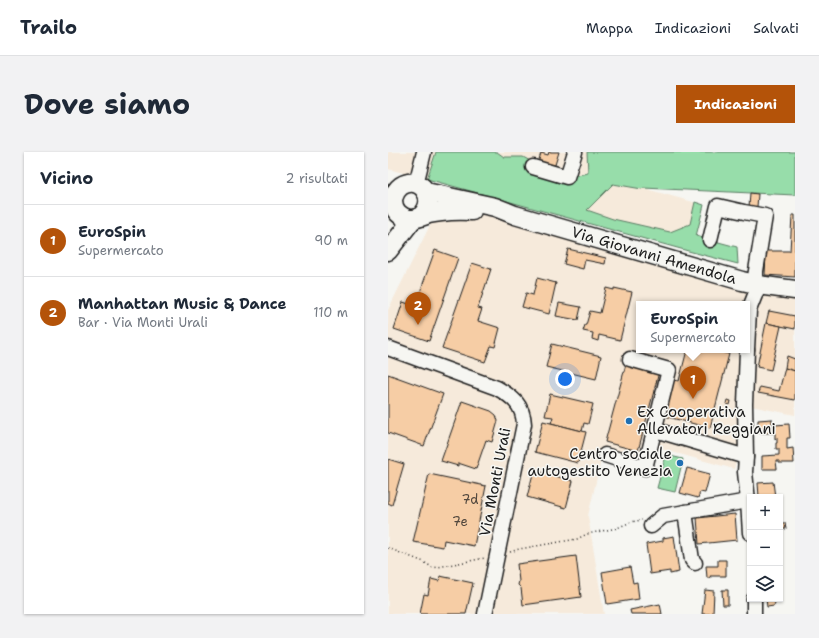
<!DOCTYPE html>
<html lang="it">
<meta charset="utf-8">
<style>
:root{--surface:#fff;--page:#f2f2f3;--text:#1f2937;--muted:#747a83;--line:#e0e1e3;--accent:#b45309}
body{margin:0;font-family:"Shantell Sans",sans-serif;background:var(--page);color:var(--text)}
.controls{position:absolute;right:12px;bottom:12px;display:grid;overflow:hidden;border-radius:0px;box-shadow:0 1px 3px #0004}
.controls button{width:36px;height:36px;display:grid;place-items:center;padding:0;border:0;border-bottom:1px solid var(--line);background:var(--surface);color:var(--text);font:20px sans-serif}
.you{position:absolute;left:177px;top:227px;width:14px;height:14px;margin:-10px;border:3px solid #fff;border-radius:50%;background:#1a73e8;box-shadow:0 0 0 6px #1a73e833}
.badge{display:grid;place-items:center;width:26px;height:26px;border-radius:50%;background:var(--accent);color:#fff;font-size:13px;font-weight:700}
.pin{position:absolute;translate:-50% -33px;filter:drop-shadow(0 1px 2px #0008)}
.pin::after{content:'';position:absolute;top:21px;width:14px;height:12px;background:inherit;clip-path:polygon(0 0,100% 0,50% 100%)}
.popup{position:absolute;left:248px;top:149px;width:114px;height:52px;box-sizing:border-box;display:grid;place-content:center;border-radius:0px;background:var(--surface);filter:drop-shadow(0 1px 3px #0005);font-size:13px;white-space:nowrap;color:var(--muted)}
.popup b{font-size:15px;color:var(--text)}
.popup::after{content:'';position:absolute;left:50%;top:100%;margin-left:-8px;border:8px solid transparent;border-top-color:var(--surface)}
.list{margin:0;padding:0;list-style:none}
h2{display:flex;justify-content:space-between;align-items:center;height:52px;margin:0;padding:0 16px;font-size:17px}
h2 small{font-size:13px;font-weight:400;color:var(--muted)}
.list li{display:grid;grid-template-columns:26px 1fr auto;gap:12px;align-items:center;box-sizing:border-box;height:72px;padding:0 16px;border-top:1px solid var(--line)}
.list b{display:block;font-size:15px;white-space:nowrap}
.list p{margin:0;font-size:13px;white-space:nowrap;color:var(--muted)}
.list em{font-size:13px;font-style:normal;color:var(--muted)}
.icon{flex:none;width:22px;height:22px;fill:none;stroke:currentColor;stroke-width:2;stroke-linecap:round;stroke-linejoin:round}
.map{position:relative;flex:none;width:407px;height:462px;overflow:hidden;border-radius:0px}
header{display:flex;align-items:center;gap:24px;box-sizing:border-box;height:56px;padding:0 20px;background:var(--surface);border-bottom:1px solid var(--line)}
header strong{font-size:19px}
nav{display:flex;gap:22px;margin-inline-start:auto;font-size:14px}
.intro{display:flex;align-items:center;justify-content:space-between;box-sizing:border-box;height:96px;padding:0 24px}
h1{margin:0;font-size:28px}
.button{padding:10px 18px;border-radius:0px;background:var(--accent);color:#fff;font-size:14px;font-weight:700}
main{display:flex;gap:24px;padding:0 24px}
aside{flex:1;background:var(--surface);border-radius:0px;box-shadow:0 1px 3px #0004}
.map>svg:first-child{display:block}
.built{fill:#f6eadb;fill-rule:evenodd}
.green{fill:#97ddaa;stroke:#5a7c63}
.building{fill:#f6cda5;stroke:#1c1c1c}
.lines{fill:none;stroke-linecap:round;stroke-linejoin:round}
.minor-casing{stroke:#1c1c1c;stroke-width:17}
.major-casing{stroke:#1c1c1c;stroke-width:21}
.path{stroke:#1c1c1c;stroke-width:1.5;stroke-dasharray:1 3;stroke-linecap:butt}
.minor{stroke:#f6f6f2;stroke-width:14}
.major{stroke:#f6f6f2;stroke-width:18}
.poi-dot{fill:#1f6fb2;stroke:#f6f6f2;stroke-width:1.5}
.labels{text-anchor:middle;dominant-baseline:central;stroke-width:3;stroke-linejoin:round;paint-order:stroke}
.number-label{font-size:13px;fill:#52483e}
.street-label{font-size:15px;fill:#1c1c1c;stroke:#f6f6f2}
.poi-label{font-size:15px;fill:#1c1c1c;stroke:#f6f6f2;text-anchor:start}
</style>
<header>
<strong>Trailo</strong>
<nav><a>Mappa</a><a>Indicazioni</a><a>Salvati</a></nav>
</header>
<div class="intro"><h1>Dove siamo</h1><a class="button">Indicazioni</a></div>
<main>
<aside>
<h2>Vicino<small>2 risultati</small></h2>
<ul class="list">
<li><span class="badge">1</span><div><b>EuroSpin</b><p>Supermercato</p></div><em>90 m</em></li>
<li><span class="badge">2</span><div><b>Manhattan Music &amp; Dance</b><p>Bar · Via Monti Urali</p></div><em>110 m</em></li>
</ul>
</aside>
<div class="map">
<svg width="407" height="462" viewBox="0 0 407 462">
<rect width="100%" height="100%" fill="#f6f6f2"/>
<filter id="ink" filterUnits="userSpaceOnUse"><feTurbulence type="fractalNoise" baseFrequency=".025" numOctaves="2"/><feDisplacementMap in="SourceGraphic" scale="8" xChannelSelector="R" yChannelSelector="G"/><feConvolveMatrix kernelMatrix="1 2 1 2 8 2 1 2 1" color-interpolation-filters="sRGB"/></filter>
<g filter="url(#ink)">
<!-- built -->
<g class="built">
<path d="M0 0H258L251 35 316 53 304 100 127 50 0 17Z"/>
<path d="M76 62 112 64 395 131 407 132V263L363 254 346 317 266 295 243 317 214 304 200 364 216 462H0V158L46 65ZM251 152H359V198H251Z"/>
</g>
<!-- green -->
<g class="green">
<path d="M48 0H109L116 5H135L146 11 179 25 200 21 199 0H407V43L255 36 254 37 225 32 199 58 225 67 282 80 302 72 307 50 316 53 308 84 349 95 350 112 304 100 39 27Z"/>
<path d="M278 303 295 307 287 340 269 336Z"/>
</g>
<!-- building -->
<g class="building">
<path d="M161 0H171L166 16 150 11 153 1 160 3Z"/>
<path d="M362 41 370 42 369 55H361Z"/>
<path d="M404 63H407V125L377 123 378 99H402Z"/>
<path d="M180 97 218 106 217 112 197 108 195 117 176 112Z"/>
<path d="M47 98 70 106 41 189 6 177 15 150 27 154Z"/>
<path d="M84 111 103 117 90 156 94 157 90 169 112 176 107 195 103 194 97 210 54 196Z"/>
<path d="M149 126 168 131 161 162 134 155 138 141 145 143Z"/>
<path d="M218 136 226 138V136L244 140 232 188 211 183 210 189 204 187 205 181 195 179 197 173H198L202 159 212 161Z"/>
<path d="M171 151 193 155 190 168 168 164Z"/>
<path d="M381 159 407 164V177L378 171Z"/>
<path d="M378 171 393 174 383 218 369 215Z"/>
<path d="M164 192 213 204 208 227 158 215Z"/>
<path d="M299 198H324L341 202 322 276 276 264 285 228 291 229Z"/>
<path d="M399 204 407 207V219L397 216Z"/>
<path d="M238 212 271 220 250 299 217 290Z"/>
<path d="M397 216 407 219V248L370 241 372 235 391 239Z"/>
<path d="M0 222 55 242 36 294 0 281Z"/>
<path d="M162 242 205 252 200 272 196 271 194 279 163 271 165 265 157 264Z"/>
<path d="M339 248 343 249 342 253 338 252Z"/>
<path d="M74 249 103 259 108 263 110 269 104 290 98 288 88 317 70 311V314L53 309Z"/>
<path d="M384 267V275H387V273L401 272 402 286H399V297L405 296 406 311H391V309H388L389 317H374V304L391 303V297H388V291H389V286L387 287V281H370V268Z"/>
<path d="M155 269 198 280 190 311 147 300Z"/>
<path d="M0 307 16 312 4 353 0 351Z"/>
<path d="M299 316 322 322 317 341 312 340 310 346 292 341Z"/>
<path d="M146 318 185 329 178 356 139 345Z"/>
<path d="M41 322 98 334 86 394 56 388 55 395 25 390Z"/>
<path d="M385 330 387 345H371L370 331Z"/>
<path d="M347 362 349 388 311 392 309 366Z"/>
<path d="M392 371H397L398 377H392L393 391H392Z"/>
<path d="M286 384 291 420 282 422V419L262 422 258 392 275 389V386Z"/>
<path d="M188 404 193 445 135 453 133 436 130 433 131 429 129 412Z"/>
<path d="M330 408H338V424H322L323 426H319L318 414H330Z"/>
<path d="M242 415 245 431 249 430 251 447 219 452 214 420Z"/>
<path d="M52 424 85 431 78 462H32L36 442 40 443 43 427 51 429Z"/>
<path d="M317 438 326 439 325 462H314Z"/>
<path d="M334 438H340V453H335Z"/>
<path d="M378 447H388L386 454 379 455Z"/>
<path d="M272 452 274 462H243L242 458Z"/>
</g>
<g class="lines">
<!-- minor casing -->
<g class="minor-casing">
<g id="minor">
<path d="M145 15 179 25 187 0"/>
<path d="M28 32 36 0"/>
<path d="M322 88 330 54 356 60 377 64 366 131"/>
<path d="M0 196 109 236C125 245 135 253 136 272L97 462"/>
<path d="M359 197 361 158 367 143 373 133"/>
<path d="M359 198 357 252 358 305 357 320 360 349 362 381"/>
<path d="M267 278 358 305"/>
<path d="M217 303 257 316 281 218 242 207"/>
<path d="M297 360 304 408 307 411"/>
<path d="M263 374 275 364 360 349"/>
<path d="M366 447V462"/>
</g>
</g>
<!-- major casing -->
<g class="major-casing">
<g id="major">
<path id="s1" d="M38 40 107 55 127 63 354 129 377 134 407 138"/>
<path d="M33 64C51 47 32 22 13 34 9 37 6 42 5 47 5 52 6 57 10 61 13 64 17 66 21 67 27 68 35 64 41 62 58 59 67 58 84 59"/>
<path d="M0 99 25 67"/>
</g>
</g>
<!-- path -->
<g class="path">
<path d="M0 396 36 410 45 416 97 406"/>
<path d="M122 400 131 397 189 387 199 382 229 376 243 370 254 368"/>
</g>
<!-- minor -->
<use href="#minor" class="minor"/>
<!-- major -->
<use href="#major" class="major"/>
</g>
</g>
<!-- markers -->
<g class="poi-dot">
<circle cx="241" cy="269" r="4"/>
<circle cx="292" cy="311" r="4"/>
</g>
<g class="labels">
<!-- number labels -->
<g class="number-label">
<text x="82" y="347">7d</text>
<text x="72" y="369">7e</text>
</g>
<!-- street labels -->
<g class="street-label">
<text stroke="none"><textPath href="#s1" startOffset="237">Via Giovanni Amendola</textPath></text>
<text transform="translate(107 330) rotate(-79)">Via Monti Urali</text>
</g>
<!-- poi labels -->
<g class="poi-label">
<text x="249" y="260">Ex Cooperativa<tspan x="249" dy="17">Allevatori Reggiani</tspan></text>
<text x="284" y="302" text-anchor="end">Centro sociale<tspan x="284" dy="17">autogestito Venezia</tspan></text>
</g>
</g>
</svg>
<div class="controls">
<button>+</button>
<button>−</button>
<button><svg class="icon" aria-label="layers" viewBox="0 0 24 24"><path d="M12 4l9 5-9 5-9-5zM3 14l9 5 9-5"/></svg></button>
</div>
<div class="you"></div>
<div class="pin badge" style="left:305px;top:247px">1</div>
<div class="popup"><b>EuroSpin</b>Supermercato</div>
<div class="pin badge" style="left:30px;top:173px">2</div>
</div>
</main>
